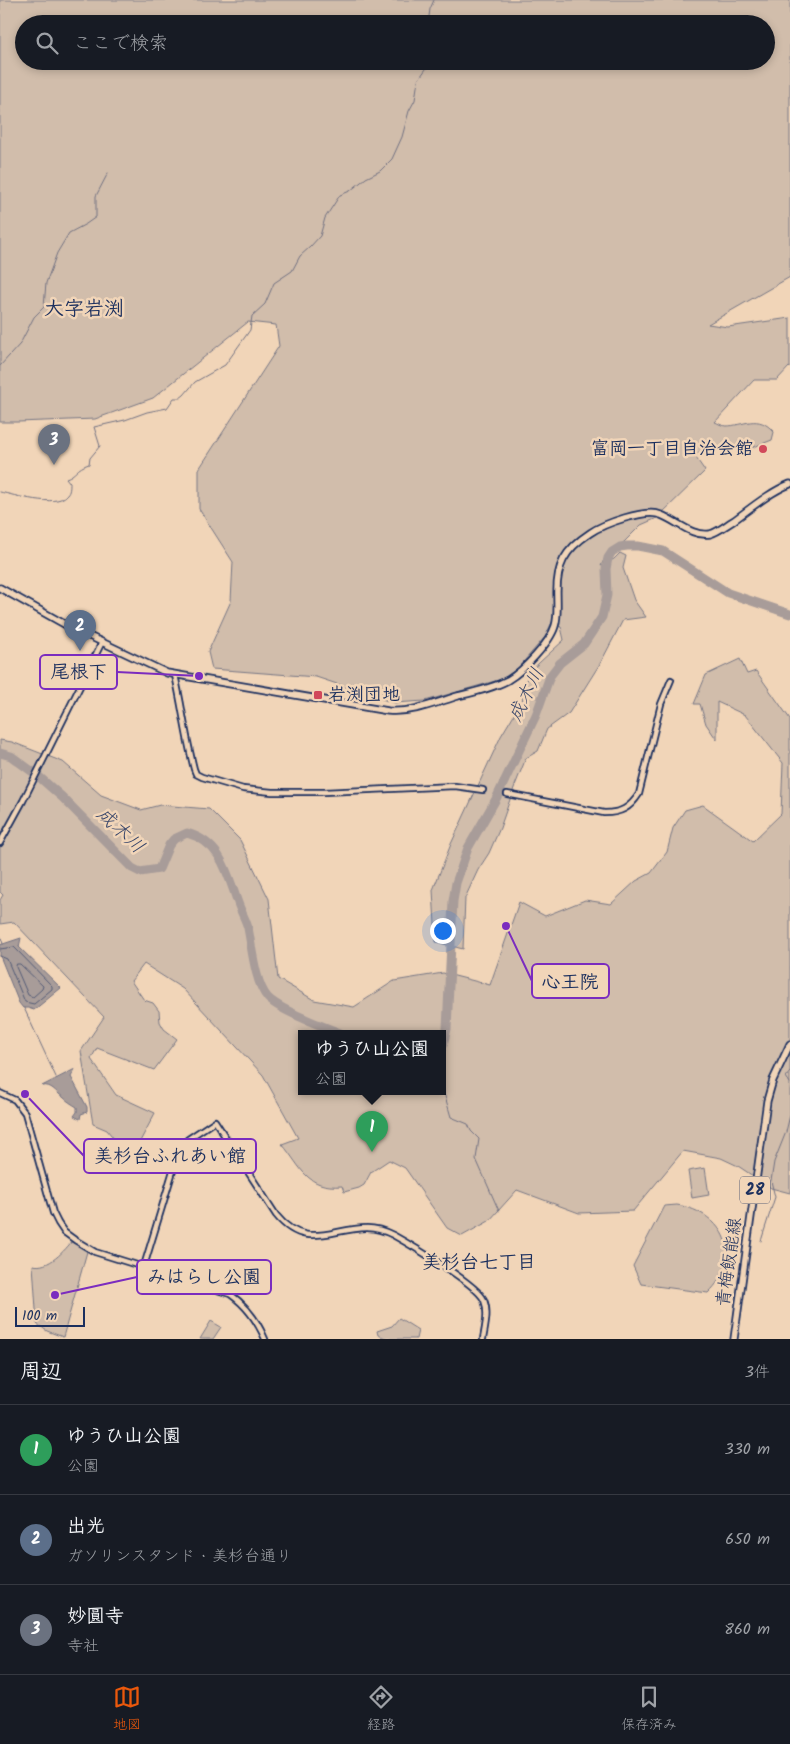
<!DOCTYPE html>
<html lang="ja">
<meta charset="utf-8">
<style>
:root{--surface:#171b24;--page:#20242c;--text:#f1f3f6;--muted:#9ea1a6;--line:#363941;--accent:#ea580c}
body{margin:0;font-family:Kalam,"Klee One",sans-serif;background:var(--page);color:var(--text)}
.scale{position:absolute;left:15px;bottom:12px;width:70px;box-sizing:border-box;padding-left:5px;border:2px solid #1b2f5e;border-top:0;font-size:14px;line-height:18px;white-space:nowrap;color:#1b2f5e;-webkit-text-stroke:4px #f1d5b8;paint-order:stroke}
.you{position:absolute;left:442px;top:930px;width:18px;height:18px;margin:-12px;border:4px solid #fff;border-radius:50%;background:#1a73e8;box-shadow:0 0 0 8px #1a73e833}
.badge{display:grid;place-items:center;width:32px;height:32px;border-radius:50%;background:var(--accent);color:#fff;font-size:16px;font-weight:700}
.pin{position:absolute;translate:-50% -41px;filter:drop-shadow(0 1px 2px #0008)}
.pin::after{content:'';position:absolute;top:26px;width:18px;height:15px;background:inherit;clip-path:polygon(0 0,100% 0,50% 100%)}
.popup{position:absolute;left:298px;top:1030px;width:148px;height:65px;box-sizing:border-box;display:grid;place-content:center;border-radius:0px;background:var(--surface);filter:drop-shadow(0 1px 4px #0005);font-size:16px;white-space:nowrap;color:var(--muted)}
.popup b{font-size:19px;color:var(--text)}
.popup::after{content:'';position:absolute;left:50%;top:100%;margin-left:-10px;border:10px solid transparent;border-top-color:var(--surface)}
.list{margin:0;padding:0;list-style:none}
h2{display:flex;justify-content:space-between;align-items:center;height:65px;margin:0;padding:0 20px;font-size:21px}
h2 small{font-size:16px;font-weight:400;color:var(--muted)}
.list li{display:grid;grid-template-columns:32px 1fr auto;gap:15px;align-items:center;box-sizing:border-box;height:90px;padding:0 20px;border-top:1px solid var(--line)}
.list b{display:block;font-size:19px;white-space:nowrap}
.list p{margin:0;font-size:16px;white-space:nowrap;color:var(--muted)}
.list em{font-size:16px;font-style:normal;color:var(--muted)}
.icon{flex:none;width:28px;height:28px;fill:none;stroke:currentColor;stroke-width:2;stroke-linecap:round;stroke-linejoin:round}
.map{position:relative;flex:none;width:790px;height:1339px;overflow:hidden}
.search{position:absolute;background:var(--surface);box-shadow:0 2px 8px #0003;left:15px;right:15px;top:15px;height:55px;display:flex;align-items:center;gap:12px;box-sizing:border-box;padding:0 18px;border-radius:28px;color:var(--muted);font-size:19px}
.sheet{height:335px;background:var(--surface)}
nav{display:flex;justify-content:space-around;align-items:center;box-sizing:border-box;height:70px;border-top:1px solid var(--line);background:var(--surface);font-size:14px;color:var(--muted)}
nav a{display:grid;justify-items:center;gap:2px}
nav .on{color:var(--accent)}
.map>svg:first-child{display:block}
.green{fill:#d1bdab;stroke:#767684;fill-rule:evenodd}
.water{fill:#a89c99;stroke:#707081}
.lines{fill:none;stroke-linecap:round;stroke-linejoin:round}
.shore{stroke:#535b76;stroke-width:1}
.stream{stroke:#707081;stroke-width:1}
.river{stroke:#a89c99;stroke-width:9}
.minor-casing{stroke:#1b2f5e;stroke-width:8}
.major-casing{stroke:#1b2f5e;stroke-width:9}
.minor{stroke:#f1d5b8;stroke-width:4.5}
.major{stroke:#f1d5b8;stroke-width:5.5}
.poi-dot{fill:#d1495b;stroke:#f1d5b8;stroke-width:2}
.labels{text-anchor:middle;dominant-baseline:central;stroke-width:5;stroke-linejoin:round;paint-order:stroke}
.shield{fill:#f1d5b8;stroke:#5b6179;stroke-width:1}
.shield-label{font-size:16px;font-weight:bold;fill:#1b2f5e}
.poi-label{font-size:18px;font-weight:bold;fill:#1b2f5e;stroke:#f1d5b8;text-anchor:end}
.street-label{font-size:18px;fill:#1b2f5e;stroke:#f1d5b8}
.water-label{font-size:19px;font-style:italic;fill:#37456a;stroke:#f1d5b8}
.neighbourhood-label{font-size:19px;font-weight:bold;fill:#1b2f5e;stroke:#f1d5b8}
.quarter-label{font-size:20px;font-weight:bold;fill:#1b2f5e;stroke:#f1d5b8}
.leader{fill:none;stroke:#7b2cbf;stroke-width:2}
.callout-dot{fill:#7b2cbf;stroke:#f1d5b8;stroke-width:2}
.callout{fill:#f1d5b8;stroke:#7b2cbf;stroke-width:2}
.callout-label{font-size:19px;text-anchor:middle;font-weight:bold;fill:#1b2f5e}
</style>
<div class="map">
<svg width="790" height="1339" viewBox="0 0 790 1339">
<rect width="100%" height="100%" fill="#f1d5b8"/>
<filter id="ink" filterUnits="userSpaceOnUse"><feTurbulence type="fractalNoise" baseFrequency=".02" numOctaves="2"/><feDisplacementMap in="SourceGraphic" scale="10" xChannelSelector="R" yChannelSelector="G"/><feConvolveMatrix kernelMatrix="1 2 1 2 8 2 1 2 1" color-interpolation-filters="sRGB"/></filter>
<g filter="url(#ink)">
<!-- green -->
<g class="green">
<path d="M0 0H790V277L708 324 728 327 790 318V368L789 367 777 380H754L715 422C718 423 722 426 726 426 744 426 758 413 774 432L772 440 746 450 724 446 694 455 705 471 657 518 641 525 624 542 607 553 601 566 614 559 620 553 626 556 623 568 634 600 646 617 623 620 601 662 569 713 547 729 538 751 526 758 514 788 500 828 489 853 478 870 465 898 463 949 436 942 433 890 451 844 501 736 522 701 528 673 564 640 561 627 551 624 545 637 518 668 502 679 425 701 394 703 316 677 212 669 208 652 231 601 233 562 199 509V469L279 346 276 325 248 322 153 398 95 419 18 422H0ZM24 24H766V61H24Z"/>
<path d="M740 659 747 674 756 671 790 719V1193L771 1188 738 1166 721 1158 683 1151 633 1211 579 1213 517 1190 489 1221 462 1236 447 1228 405 1168 389 1160 371 1172 364 1185 359 1188 344 1192 342 1186C306 1189 302 1168 282 1144L298 1138 263 1075 183 989 144 964 131 981 144 1000 153 1003 159 1011 160 1022 164 1029 177 1039 154 1070 97 1048 91 1059 116 1095 155 1113 136 1149 120 1146 107 1130 93 1124 81 1051 104 1017 14 922 0 924V900L3 895 0 892V740L12 742 63 762 101 795 141 810 160 805 209 809 240 840 269 899 278 979 314 1000 354 1007 394 981 443 973 490 985 519 902 545 916 585 900 611 904 636 881 651 873 667 852 673 828 685 810 703 805 753 841 781 814 783 763 745 715 717 702V740L706 724 700 704H694L706 675ZM302 1033H442V1091H302Z"/>
<path d="M705 1168 709 1195 692 1198 688 1171Z"/>
<path d="M677 1205C725 1213 745 1258 708 1293L641 1284 633 1266 664 1206Z"/>
<path d="M74 1239 88 1248 63 1337 47 1331 37 1324 33 1265C49 1269 64 1251 74 1239Z"/>
<path d="M399 1318 418 1330 416 1339H388L378 1335 377 1331 392 1326Z"/>
<path d="M211 1321 221 1327 213 1339H200Z"/>
</g>
<!-- water -->
<g class="water">
<path d="M21 938 19 947 61 988 34 1010 28 1008H23L19 1003 0 956V945Z"/>
<path d="M75 1069 71 1077 87 1107V1112L81 1114 80 1119 74 1116 77 1112V1107C72 1104 67 1101 63 1097 55 1092 52 1084 42 1086Z"/>
</g>
<g class="lines">
<!-- shore -->
<g class="shore">
<path d="M0 949 14 947 52 986V989L34 1004 25 1002 7 959 0 956"/>
<path d="M17 964H20L43 986 42 989 33 997 28 995 16 967Z"/>
</g>
<!-- stream -->
<g class="stream">
<path d="M428 24 430 9 434 0"/>
<path d="M0 366 20 344 34 317 44 307 46 283 57 253 69 233 86 224 96 217V196L108 173"/>
<path d="M0 492C14 495 56 508 67 495 70 492 70 487 70 483L66 478C76 475 76 468 89 464L90 458 100 446 94 427 125 420 147 412 167 408 174 398H180L184 395 195 382 225 365 250 330 252 316 265 304 274 283 292 271 300 256 310 247 320 236 325 218 340 195 350 191 366 178 380 171 392 159 402 137 409 111 415 100 418 80 426 69 429 61"/>
<path d="M0 934 3 944"/>
<path d="M24 1008 56 1077"/>
<path d="M442 1069 444 1093 451 1117 468 1124 471 1131 479 1139 476 1159 499 1211"/>
<path d="M790 1072 786 1077 790 1083"/>
<path d="M761 1241 775 1197 771 1181 774 1162 786 1132 790 1115"/>
</g>
<!-- river -->
<g class="river">
<path d="M0 753 11 756 37 775 62 797 132 868 140 872 159 869 169 845 174 839 187 833C222 843 227 873 238 903 241 912 246 920 248 928 252 947 255 984 268 998 281 1011 322 1026 340 1033"/>
<path d="M442 1049 447 1029 453 901 456 883 468 848 496 799 536 715 550 676 560 663 584 644 602 617 607 595 606 569 608 558 612 552 620 547 627 546H638L663 551 728 593 790 614"/>
</g>
<!-- minor casing -->
<g class="minor-casing">
<g id="minor">
<path d="M175 675C182 706 186 738 194 769L196 774 202 777 243 789 272 792H324L455 786 483 790"/>
<path d="M507 794 604 813C621 813 630 808 639 794L661 704 671 680"/>
<path d="M0 843 23 801 102 642"/>
<path d="M0 1093 15 1100 25 1113 53 1213 58 1223 64 1232 75 1240 95 1252 230 1294C247 1306 257 1320 265 1339"/>
<path d="M144 1266 179 1151 188 1139 215 1121 276 1215C305 1251 332 1228 367 1228 376 1228 385 1231 393 1235 411 1245 478 1285 484 1300 489 1312 485 1327 483 1339"/>
</g>
</g>
<!-- major casing -->
<g class="major-casing">
<g id="major">
<path d="M0 588 66 625 167 673 388 711C412 713 435 703 458 696 475 692 493 688 508 680 523 671 550 643 555 626 558 617 557 606 557 596 556 566 564 550 590 533 603 524 646 508 661 515 677 521 692 537 710 534 718 532 726 525 733 521 751 508 770 492 790 484"/>
<path d="M734 1339 767 1101 773 1080 790 1044"/>
</g>
</g>
<!-- minor -->
<use href="#minor" class="minor"/>
<!-- major -->
<use href="#major" class="major"/>
</g>
</g>
<!-- markers -->
<g class="poi-dot">
<circle cx="763" cy="449" r="5"/>
<rect x="313" y="690" width="10" height="10" rx="2.5"/>
</g>
<g class="labels">
<!-- shield labels -->
<rect class="shield" x="740" y="1176.5" width="30" height="27" rx="4"/>
<g class="shield-label">
<text x="755" y="1190">28</text>
</g>
<!-- poi labels -->
<g class="poi-label">
<text x="753" y="449">富岡一丁目自治会館</text>
<text x="328" y="695" text-anchor="start">岩渕団地</text>
</g>
<!-- street labels -->
<g class="street-label">
<text transform="translate(730 1262) rotate(-82)">青梅飯能線</text>
</g>
<!-- water labels -->
<g class="water-label">
<text transform="translate(527 695) rotate(-64)">成木川</text>
<text transform="translate(120 831) rotate(43)">成木川</text>
</g>
<!-- neighbourhood labels -->
<g class="neighbourhood-label">
<text x="479" y="1263">美杉台七丁目</text>
</g>
<!-- quarter labels -->
<g class="quarter-label">
<text x="84" y="310">大字岩渕</text>
</g>
</g>
<!-- callouts -->
<path class="leader" d="M199 676L117 672M506 926L532 981M25 1094L84 1156M55 1295L137 1277"/>
<g class="callout-dot">
<circle cx="199" cy="676" r="5"/>
<circle cx="506" cy="926" r="5"/>
<circle cx="25" cy="1094" r="5"/>
<circle cx="55" cy="1295" r="5"/>
</g>
<g class="callout">
<rect x="40" y="655" width="77" height="34" rx="5"/>
<rect x="532" y="964" width="77" height="34" rx="5"/>
<rect x="84" y="1139" width="172" height="34" rx="5"/>
<rect x="137" y="1260" width="134" height="34" rx="5"/>
</g>
<g class="callout-label">
<text x="79" y="678">尾根下</text>
<text x="570" y="988">心王院</text>
<text x="170" y="1162">美杉台ふれあい館</text>
<text x="204" y="1283">みはらし公園</text>
</g>
</svg>
<div class="scale">100 m</div>
<div class="you"></div>
<div class="pin badge" style="left:372px;top:1152px;background:#2e9e5b">1</div>
<div class="popup"><b>ゆうひ山公園</b>公園</div>
<div class="pin badge" style="left:80px;top:651px;background:#5c6f8a">2</div>
<div class="pin badge" style="left:54px;top:465px;background:#6b7280">3</div>
<div class="search"><svg class="icon" aria-label="search" viewBox="0 0 24 24"><circle cx="10" cy="10" r="6"/><path d="M15 15l6 6"/></svg>ここで検索</div>
</div>
<section class="sheet">
<h2>周辺<small>3件</small></h2>
<ul class="list">
<li><span class="badge" style="background:#2e9e5b">1</span><div><b>ゆうひ山公園</b><p>公園</p></div><em>330 m</em></li>
<li><span class="badge" style="background:#5c6f8a">2</span><div><b>出光</b><p>ガソリンスタンド · 美杉台通り</p></div><em>650 m</em></li>
<li><span class="badge" style="background:#6b7280">3</span><div><b>妙圓寺</b><p>寺社</p></div><em>860 m</em></li>
</ul>
</section>
<nav>
<a class="on"><svg class="icon" aria-label="map" viewBox="0 0 24 24"><path d="M3 6l6-2 6 2 6-2v14l-6 2-6-2-6 2zM9 4v14M15 6v14"/></svg>地図</a>
<a><svg class="icon" aria-label="directions" viewBox="0 0 24 24"><path d="M12 3l9 9-9 9-9-9zM9 14v-3h6M13 9l2 2-2 2"/></svg>経路</a>
<a><svg class="icon" aria-label="saved" viewBox="0 0 24 24"><path d="M7 4h10v16l-5-4-5 4z"/></svg>保存済み</a>
</nav>
